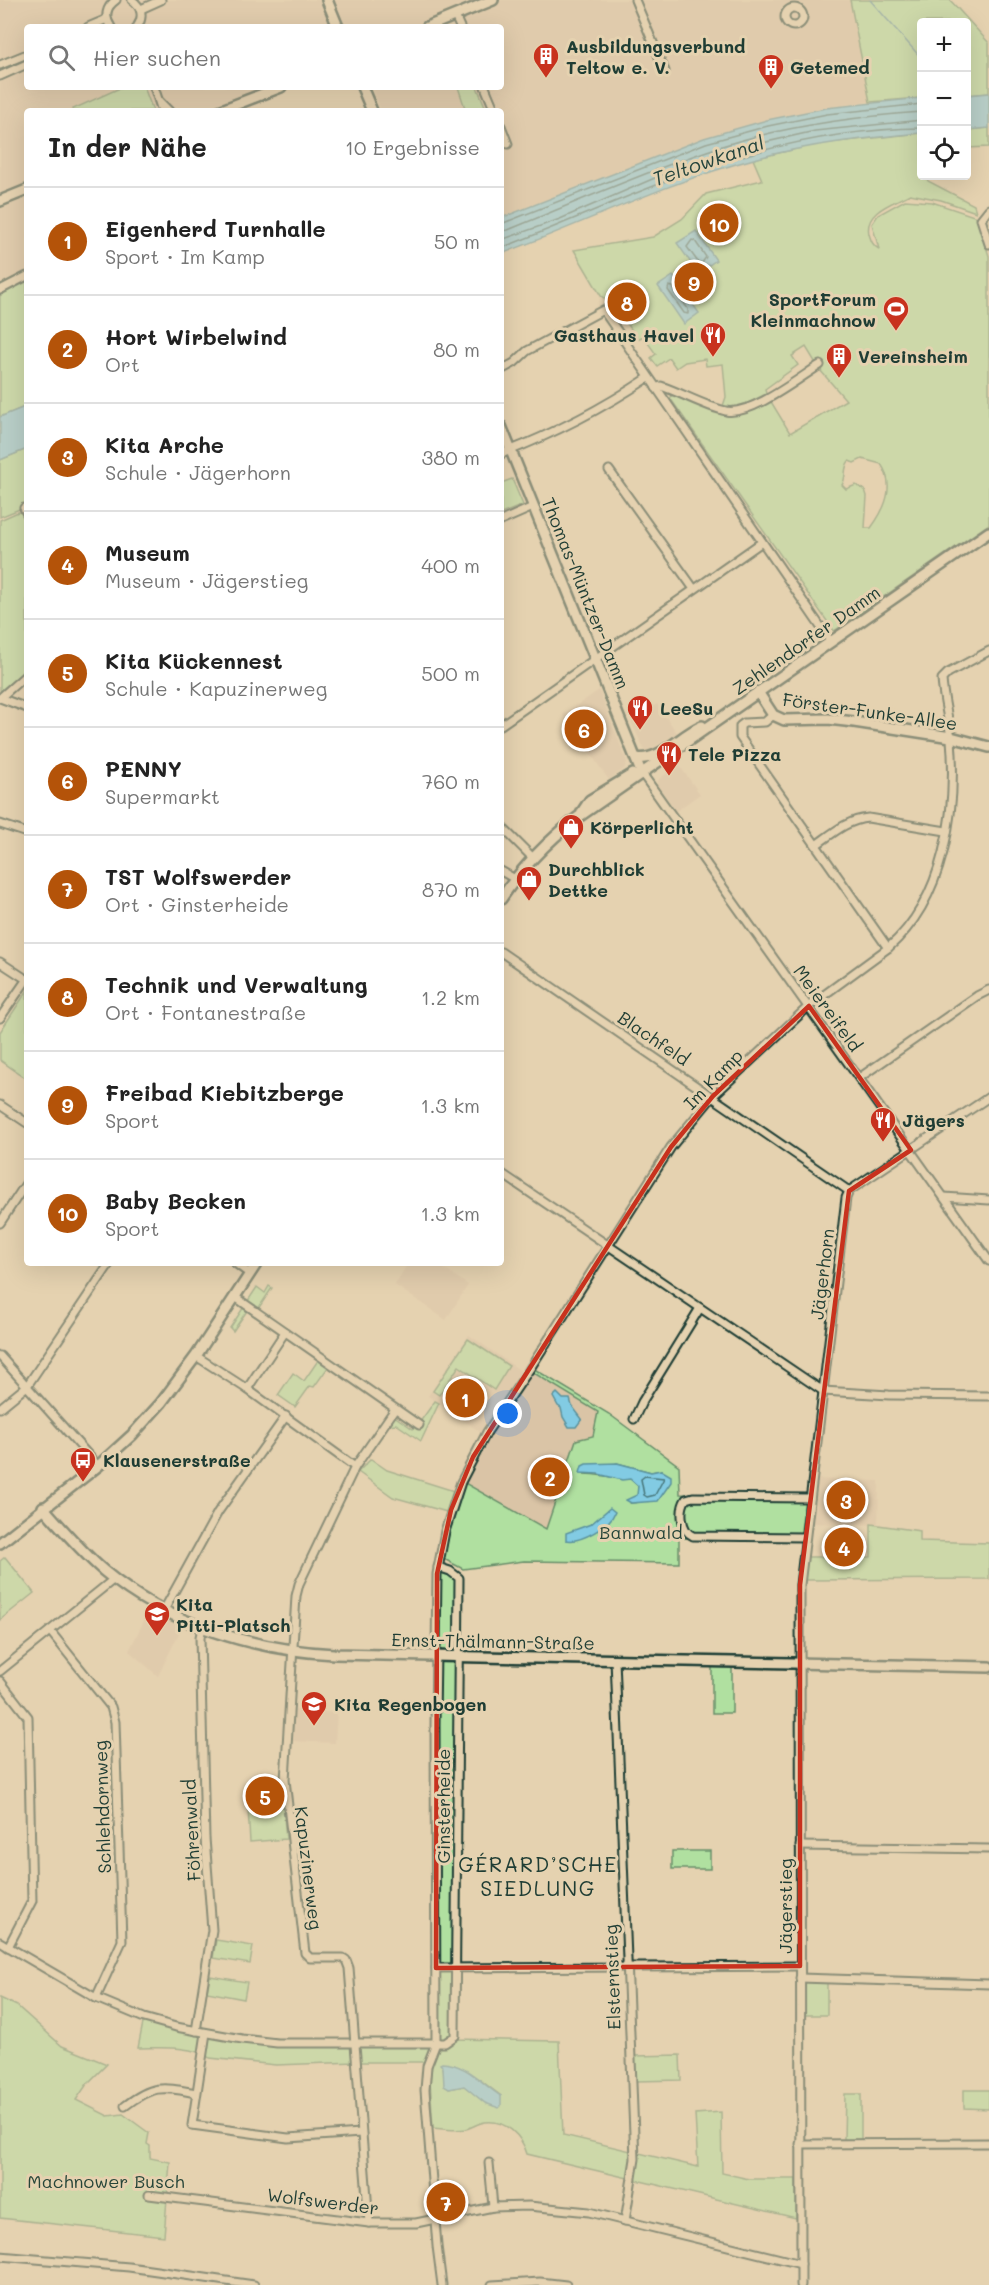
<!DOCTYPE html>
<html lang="de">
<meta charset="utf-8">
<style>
:root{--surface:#fff;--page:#f6f6f6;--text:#222;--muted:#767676;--line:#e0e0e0;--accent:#b45309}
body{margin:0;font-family:Mali,sans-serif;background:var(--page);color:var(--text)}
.controls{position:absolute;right:18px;top:18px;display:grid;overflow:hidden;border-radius:6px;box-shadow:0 6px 24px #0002}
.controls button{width:54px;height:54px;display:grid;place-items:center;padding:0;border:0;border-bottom:2px solid var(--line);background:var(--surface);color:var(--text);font:30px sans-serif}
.you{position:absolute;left:508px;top:1414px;width:21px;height:21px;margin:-15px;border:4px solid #fff;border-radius:50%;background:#1a73e8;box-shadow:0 0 0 9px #1a73e833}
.badge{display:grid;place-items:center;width:39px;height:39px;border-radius:50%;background:var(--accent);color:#fff;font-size:20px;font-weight:700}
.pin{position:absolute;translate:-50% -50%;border:3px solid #fff;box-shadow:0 2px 6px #0006}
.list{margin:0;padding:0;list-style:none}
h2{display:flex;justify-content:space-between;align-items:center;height:78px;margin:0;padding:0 24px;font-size:26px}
h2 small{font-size:20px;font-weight:400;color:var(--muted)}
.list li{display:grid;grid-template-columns:39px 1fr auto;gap:18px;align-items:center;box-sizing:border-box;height:108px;padding:0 24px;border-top:2px solid var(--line)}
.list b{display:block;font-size:22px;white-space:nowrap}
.list p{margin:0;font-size:20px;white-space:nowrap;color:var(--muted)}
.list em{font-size:20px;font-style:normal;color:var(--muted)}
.icon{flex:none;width:33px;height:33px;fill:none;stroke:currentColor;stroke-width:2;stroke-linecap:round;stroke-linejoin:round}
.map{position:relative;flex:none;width:989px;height:2285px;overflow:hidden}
.search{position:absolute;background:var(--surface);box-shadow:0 6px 24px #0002;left:24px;top:24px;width:480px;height:66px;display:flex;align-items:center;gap:15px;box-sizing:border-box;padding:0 21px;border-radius:6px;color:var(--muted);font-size:22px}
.panel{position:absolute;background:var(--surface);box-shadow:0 6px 24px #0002;left:24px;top:108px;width:480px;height:1158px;border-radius:6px}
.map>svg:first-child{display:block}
.built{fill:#dac4a6}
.green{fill:#b0e0a0;stroke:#688e6a;stroke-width:1.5;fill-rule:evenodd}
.water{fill:#82cbe3;stroke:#5a929d;stroke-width:1.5}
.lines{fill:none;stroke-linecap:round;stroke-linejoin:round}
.shore{stroke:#47767a;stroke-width:1.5}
.stream{stroke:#5a929d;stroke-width:1.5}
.street-casing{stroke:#1f3d34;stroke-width:11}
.secondary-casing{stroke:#1f3d34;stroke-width:14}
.street{stroke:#e5d2b0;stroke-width:7}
.secondary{stroke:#e5d2b0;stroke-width:9}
.marked{fill:none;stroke:#c8321e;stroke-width:4.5;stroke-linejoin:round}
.labels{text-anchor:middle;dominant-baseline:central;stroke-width:6;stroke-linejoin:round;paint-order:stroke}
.poi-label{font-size:18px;font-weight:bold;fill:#1f3d34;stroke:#e5d2b0;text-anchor:start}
.street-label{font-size:18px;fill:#1f3d34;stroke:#e5d2b0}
.park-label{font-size:18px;fill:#264539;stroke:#e5d2b0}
.water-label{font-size:20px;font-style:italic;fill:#24443d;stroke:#e5d2b0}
.quarter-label{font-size:21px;letter-spacing:1.5px;fill:#1f3d34;stroke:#e5d2b0}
</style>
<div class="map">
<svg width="989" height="2285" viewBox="0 0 989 2285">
<rect width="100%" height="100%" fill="#e5d2b0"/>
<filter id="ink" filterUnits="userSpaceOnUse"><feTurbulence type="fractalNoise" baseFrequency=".0167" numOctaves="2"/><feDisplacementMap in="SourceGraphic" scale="12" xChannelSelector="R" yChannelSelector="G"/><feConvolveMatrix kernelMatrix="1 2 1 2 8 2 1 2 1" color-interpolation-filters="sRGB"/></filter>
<g filter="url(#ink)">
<!-- built -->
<g class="built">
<path d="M0 0H850L870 102 826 108 767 120 704 138 501 218V111H381L372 87H501V27H27V87H296L250 104 251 111H27V189L0 199Z"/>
<path d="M27 190V275L0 285V201Z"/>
<path d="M599 690 627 762 624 769 609 780 563 715Z"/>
<path d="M657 704 677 733 646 753 631 722Z"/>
<path d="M679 765 700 794 676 811 657 785 659 779Z"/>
<path d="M408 1263H436L468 1285 446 1320 395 1285Z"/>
<path d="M469 1335 521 1371 529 1370 598 1412 593 1436 576 1440 546 1529 458 1479 482 1433 428 1396Z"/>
<path d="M816 1479 879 1481 878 1525 811 1523Z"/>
<path d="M150 1609 183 1625 158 1676 129 1651Z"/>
<path d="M293 1709 337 1713 335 1743 291 1741Z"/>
<path d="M281 1783 284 1821 249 1823 247 1786Z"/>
</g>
<!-- green -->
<g class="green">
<path d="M850 0H950L989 43V93L967 95 966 22H922L921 98 870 102Z"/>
<path d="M122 87H144L153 111H74L73 109Z"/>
<path d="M458 87H477L487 111H466Z"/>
<path d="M989 128V147L967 148V130Z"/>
<path d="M921 133 922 176H926L928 181 974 205 976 212 941 200 910 194C894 203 864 211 869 234 871 241 873 246 879 249L872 224 878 215 905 200 932 202 977 217 989 256V524L834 631 670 398 674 394 732 414 751 411 770 400 790 433 846 400 820 370 806 347 792 356 798 365 765 389 766 394 738 408 723 406 726 397 723 364 706 366 705 359 685 362 676 368 669 358 657 366 651 358 656 354 643 336 638 339 614 305 601 296 574 250 653 237 682 219 706 194 762 180 753 159 818 144ZM862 459 881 464C896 486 885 509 871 528H865L867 496 865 490 856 485 846 489 842 485C847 477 843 468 849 461L854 463Z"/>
<path d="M27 275V406L0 417V285Z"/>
<path d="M27 449V506L0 517V460Z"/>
<path d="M512 479 523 505 501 514V483Z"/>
<path d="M18 512 25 514 27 517V669L0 691V520Z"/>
<path d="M27 991V1079L0 1060V1032Z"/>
<path d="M269 1286 272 1288 258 1309 251 1305 233 1331 230 1328 257 1287 265 1293Z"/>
<path d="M468 1339 509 1366 494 1390 459 1366 439 1395 433 1391Z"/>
<path d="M319 1359 329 1366 314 1387 310 1386 295 1407 278 1395 293 1373 304 1381Z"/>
<path d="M531 1367 609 1414 679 1466 680 1494 805 1496 800 1540 679 1538V1563L524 1561 463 1569 444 1559 449 1534 465 1483 546 1529 576 1440 593 1436 598 1412 529 1370ZM617 1463 651 1472 661 1470 641 1502 631 1503 638 1495V1486L630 1478C614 1479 600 1474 584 1474Z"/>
<path d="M435 1401 439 1403 421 1441 396 1424 388 1425 394 1416 413 1429 415 1425 417 1426Z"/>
<path d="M371 1459 387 1470 454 1491 447 1512 393 1497 358 1472Z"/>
<path d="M871 1524 920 1531V1541L989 1543V1579L804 1580 807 1557H871Z"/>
<path d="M5 1557 34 1593 0 1620V1561Z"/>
<path d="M438 1567 457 1575 454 2039 559 2041 563 2135 698 2167 695 2114 721 2112 722 2173 749 2179H796V2218L527 2154C522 2136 505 2119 485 2122 478 2123 473 2127 466 2129 456 2131 443 2129 433 2128L430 2080 432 2065 425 2062H356L276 2065 210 2058C191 2045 161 2048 138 2048L144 2018 242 2039 435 2043ZM454 2065 480 2080 501 2096 494 2106 464 2086 449 2089 447 2087 443 2067Z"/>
<rect x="712" y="1667" width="20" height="46"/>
<path d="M283 1806 286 1839 250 1842 248 1808Z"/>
<rect x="672" y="1851" width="38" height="18"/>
<path d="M216 1940 253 1946 250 1964 213 1958Z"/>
<path d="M210 1976 247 1982 244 1999 207 1992Z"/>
<rect x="805" y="1980" width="22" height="35"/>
<path d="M0 1998 17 2006 62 2046 107 2064 87 2084 76 2100 108 2116 123 2114 149 2133 147 2144 150 2146V2158L170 2162 164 2236 0 2218Z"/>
<path d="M680 2055 681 2080 636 2081 635 2056Z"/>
<path d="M964 2090H989V2109L964 2108Z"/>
<path d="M845 2094H861V2140H844Z"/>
</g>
<!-- water -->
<g class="water">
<path d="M989 93V128L967 130V95Z"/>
<path d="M921 98V133C865 138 809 144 754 159 667 182 585 223 501 254V218L704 138 767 120 826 108Z"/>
<path d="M696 231 716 260 698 273 677 243Z"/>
<path d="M673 276 699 313 684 324 658 286Z"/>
<path d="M27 406V449L0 460V417Z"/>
<path d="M557 1393 563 1399H570L572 1406 582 1419 576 1427H569L563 1417 561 1408 558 1406 553 1397Z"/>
<path d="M617 1463 651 1472 661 1470 671 1476V1482L658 1501 631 1503 626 1500 637 1495 638 1486 630 1479 622 1480 598 1474 580 1473 582 1466 586 1464Z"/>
<path d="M610 1508 615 1512C610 1526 581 1543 566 1540V1533L591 1524Z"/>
<path d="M442 2063C466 2063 483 2085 501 2096V2106L499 2108 485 2103 464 2086 449 2089 444 2086 443 2067 440 2064Z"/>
</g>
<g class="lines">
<!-- shore -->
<g class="shore">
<path d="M501 224 706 143 768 126 827 114 922 104"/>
<path d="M501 231 508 230C574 203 640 174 707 151 776 127 849 117 922 112"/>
<path d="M501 240 560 219 664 174 749 146 815 131 922 120"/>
<path d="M692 240 695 241 706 257 702 263 698 262 687 247Z"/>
<path d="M501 248C557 227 611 202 667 181 747 151 835 129 922 128"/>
<path d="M669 286 673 287 688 309V314L684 313 668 290Z"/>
<path d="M645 1476 664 1478 655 1495 647 1497 644 1495 641 1479Z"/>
</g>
<!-- stream -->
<path class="stream" d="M870 0 922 59"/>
<!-- street casing -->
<g class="street-casing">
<g id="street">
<path d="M132 0C142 7 144 17 137 27"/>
<path d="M635 0 665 71"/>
<circle cx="794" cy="17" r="9"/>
<path d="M141 9 161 0"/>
<path d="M455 16 460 27"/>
<path d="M88 27 107 19"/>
<path d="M111 27C104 17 106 7 116 0"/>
<path d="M0 65 27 54"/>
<path d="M0 76 27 64"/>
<path d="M154 87 162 111"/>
<path d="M485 87 495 111"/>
<path d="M160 102 169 111"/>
<path d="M501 126 508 144"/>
<path d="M989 209 981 219 989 244"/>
<path d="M0 290 27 276"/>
<path d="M501 370 514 363 527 351 603 310 831 642"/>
<path d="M656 388 661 386C682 393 704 406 726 411 751 416 799 378 820 365"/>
<path d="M501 454C553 434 602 409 648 378"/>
<path d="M609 470 694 589"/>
<path d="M24 508 27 514"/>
<path d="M501 521 533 507"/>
<path d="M27 674 0 698 27 708"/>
<path d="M773 715 765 722 744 723 740 726V737L888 948"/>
<path d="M501 725 762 542"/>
<path d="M641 772 989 1261"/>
<path d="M0 824 27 833"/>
<path d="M501 826 533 858"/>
<path d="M816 845C833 833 847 820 868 818L946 831"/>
<path d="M501 871 515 879"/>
<path d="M501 952 849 1191"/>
<path d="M0 962 26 979"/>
<path d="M0 1018 27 979"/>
<path d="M859 1078 977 996 989 990"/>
<path d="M0 1105 27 1123"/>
<path d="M501 1173 823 1391 889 1395 989 1396"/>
<path d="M944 1197 989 1200"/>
<path d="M0 1223 27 1182"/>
<path d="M235 1263 250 1274"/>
<path d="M235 1297 419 1425"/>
<path d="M0 1356 98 1466"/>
<path d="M196 1356 247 1389 355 1467"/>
<path d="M247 1389 285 1332"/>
<path d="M0 1408 27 1386 110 1263"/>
<path d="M634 1419 642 1402 700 1308"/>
<path d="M805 1537 693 1536C681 1531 679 1510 686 1499L693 1497 810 1498"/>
<path d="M164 1610 218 1512 286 1416"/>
<path d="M50 1631 111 1707 115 1722 122 1941 96 1998"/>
<path d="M615 1659 635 2159 625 2221"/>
<path d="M0 1671 114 1579"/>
<path d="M0 1681 28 1717 32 1901 8 1947"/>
<path d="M800 1846 989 1849"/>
<path d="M0 1942 96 1998 144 2018 176 2027 242 2039 277 2043H445L455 2036 459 1578 450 1571 438 1567"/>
<path d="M436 1968 800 1966"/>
<path d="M800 1978 989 1984"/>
<path d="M196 2031 212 1930 205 1838 200 1637 202 1627"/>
<path d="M206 2033 192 2125 288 2138 361 2133"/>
<path d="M125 2106C153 2084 163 2087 196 2093"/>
<path d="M800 2144 989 2143"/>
<path d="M489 2163 493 2207"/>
<path d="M149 2195 369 2223H416L493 2207 529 2206 589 2212 801 2264"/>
<path d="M369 2223 349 1968 346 1960 343 1958H310L305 1953 285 1780 296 1596 299 1584 355 1467 395 1409"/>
<path d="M0 2256 129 2267 254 2285"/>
<path d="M442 2285 437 2246 425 2090 427 2066 436 2043 435 1724 437 1574 445 1531 461 1482 487 1432 529 1370 671 1147 713 1096 809 1006 888 948C945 899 957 810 951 739 949 719 943 699 942 679L948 673 989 651"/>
<path d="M492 2285 540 2282 566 2285"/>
<path d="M801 2285 800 1585 846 1198 849 1191 989 1097"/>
</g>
</g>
<!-- secondary casing -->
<g class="secondary-casing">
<g id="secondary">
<path d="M327 0 338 27"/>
<path d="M427 27 493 0"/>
<path d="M362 87 372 111"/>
<path d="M219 111 281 87"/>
<path d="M0 201 27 190"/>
<path d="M501 426 641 772"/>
<path d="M758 692 773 715 784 720 828 719 854 722 951 737 989 747"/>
<path d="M636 758C660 762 680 735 702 726"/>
<path d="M582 812 590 800 633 774"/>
<path d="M501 899C522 867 548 841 577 818L989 532"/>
<path d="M43 1507C62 1529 82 1552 104 1571 167 1624 253 1650 334 1654L989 1667"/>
<path d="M0 1543 98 1466 132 1435 161 1403 196 1356 257 1263"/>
</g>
</g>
<!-- street -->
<use href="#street" class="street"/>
<!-- secondary -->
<use href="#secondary" class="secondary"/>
</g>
</g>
<!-- marked area -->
<path d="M0 0H989V2285H0ZM809 1006 911 1150 849 1191 800 1585V1966L436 1968 437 1574 451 1510 473 1457 671 1147 713 1096Z" fill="#e5d2b0" fill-opacity=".55" fill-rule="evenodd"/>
<path class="marked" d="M809 1006 911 1150 849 1191 800 1585V1966L436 1968 437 1574 451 1510 473 1457 671 1147 713 1096Z"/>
<!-- icons -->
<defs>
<g id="building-pin" transform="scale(1.35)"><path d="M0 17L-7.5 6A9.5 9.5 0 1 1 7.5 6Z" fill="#c8321e" stroke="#e5d2b0"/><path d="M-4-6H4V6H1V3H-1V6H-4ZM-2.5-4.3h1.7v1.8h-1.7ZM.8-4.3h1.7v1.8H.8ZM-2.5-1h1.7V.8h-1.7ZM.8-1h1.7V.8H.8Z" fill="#fff"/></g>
<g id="stadium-pin" transform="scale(1.35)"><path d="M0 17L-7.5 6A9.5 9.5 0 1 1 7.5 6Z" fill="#c8321e" stroke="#e5d2b0"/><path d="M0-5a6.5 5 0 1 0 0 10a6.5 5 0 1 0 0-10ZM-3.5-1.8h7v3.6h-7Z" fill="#fff"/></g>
<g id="restaurant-pin" transform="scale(1.35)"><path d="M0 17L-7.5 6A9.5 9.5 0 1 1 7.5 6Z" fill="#c8321e" stroke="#e5d2b0"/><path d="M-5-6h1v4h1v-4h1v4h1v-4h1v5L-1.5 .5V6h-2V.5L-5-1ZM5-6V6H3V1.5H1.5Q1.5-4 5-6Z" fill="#fff"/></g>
<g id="shop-pin" transform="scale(1.35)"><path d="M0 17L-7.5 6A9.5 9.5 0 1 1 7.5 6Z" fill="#c8321e" stroke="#e5d2b0"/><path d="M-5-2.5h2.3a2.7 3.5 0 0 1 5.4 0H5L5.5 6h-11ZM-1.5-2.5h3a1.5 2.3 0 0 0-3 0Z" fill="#fff"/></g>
<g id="bus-pin" transform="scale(1.35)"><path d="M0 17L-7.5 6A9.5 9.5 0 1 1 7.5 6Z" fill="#c8321e" stroke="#e5d2b0"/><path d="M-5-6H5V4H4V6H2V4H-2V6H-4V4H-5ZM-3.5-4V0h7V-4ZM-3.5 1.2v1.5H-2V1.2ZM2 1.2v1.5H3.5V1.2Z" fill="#fff"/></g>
<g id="school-pin" transform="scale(1.35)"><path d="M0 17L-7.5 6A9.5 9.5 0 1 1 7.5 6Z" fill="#c8321e" stroke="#e5d2b0"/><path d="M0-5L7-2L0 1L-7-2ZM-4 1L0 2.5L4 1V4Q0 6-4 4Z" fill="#fff"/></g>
</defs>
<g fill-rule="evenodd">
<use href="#building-pin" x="546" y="56"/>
<use href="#building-pin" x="771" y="67"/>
<use href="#stadium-pin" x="896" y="309"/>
<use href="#restaurant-pin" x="713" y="335"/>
<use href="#building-pin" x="839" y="356"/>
<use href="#restaurant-pin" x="640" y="708"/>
<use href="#restaurant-pin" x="669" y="754"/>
<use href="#shop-pin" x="571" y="827"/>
<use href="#shop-pin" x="529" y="879"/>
<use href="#restaurant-pin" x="883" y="1120"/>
<use href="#bus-pin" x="83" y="1460"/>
<use href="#school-pin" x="157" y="1614"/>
<use href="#school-pin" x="314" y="1704"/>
</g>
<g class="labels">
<!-- poi labels -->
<g class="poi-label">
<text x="566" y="46">Ausbildungsverbund<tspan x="566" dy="21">Teltow e. V.</tspan></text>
<text x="790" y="67">Getemed</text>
<text x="876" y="299" text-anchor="end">SportForum<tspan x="876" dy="21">Kleinmachnow</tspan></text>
<text x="694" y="335" text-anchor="end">Gasthaus Havel</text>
<text x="858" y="356">Vereinsheim</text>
<text x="660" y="708">LeeSu</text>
<text x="688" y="754">Tele Pizza</text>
<text x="590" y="827">Körperlicht</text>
<text x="548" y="869">Durchblick<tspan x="548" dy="21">Dettke</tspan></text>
<text x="902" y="1120">Jägers</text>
<text x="103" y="1460">Klausenerstraße</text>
<text x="176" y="1604">Kita<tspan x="176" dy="21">Pitti-Platsch</tspan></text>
<text x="334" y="1704">Kita Regenbogen</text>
</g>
<!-- street labels -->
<g class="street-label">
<text transform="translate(586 593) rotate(68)">Thomas-Müntzer-Damm</text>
<text transform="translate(806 640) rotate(-35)">Zehlendorfer Damm</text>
<text transform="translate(870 711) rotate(8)">Förster-Funke-Allee</text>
<text transform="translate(828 1008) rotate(54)">Meiereifeld</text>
<text transform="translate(654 1038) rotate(34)">Blachfeld</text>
<text transform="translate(713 1079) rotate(-46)">Im Kamp</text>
<text transform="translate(822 1274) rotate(-83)">Jägerhorn</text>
<text transform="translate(493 1641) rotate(1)">Ernst-Thälmann-Straße</text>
<text transform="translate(443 1806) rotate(-90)">Ginsterheide</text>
<text transform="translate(102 1807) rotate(-92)">Schlehdornweg</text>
<text transform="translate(191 1830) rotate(-93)">Föhrenwald</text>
<text transform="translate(309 1868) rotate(83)">Kapuzinerweg</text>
<text transform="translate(785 1906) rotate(-90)">Jägerstieg</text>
<text transform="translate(612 1977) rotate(-92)">Elsternstieg</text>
<text transform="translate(323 2201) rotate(7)">Wolfswerder</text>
</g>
<!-- park labels -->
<g class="park-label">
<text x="641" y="1532">Bannwald</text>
<text x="106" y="2181">Machnower Busch</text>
</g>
<!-- water labels -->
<g class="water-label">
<text transform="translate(708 160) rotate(-19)">Teltowkanal</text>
</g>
<!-- quarter labels -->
<g class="quarter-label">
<text x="538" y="1863">GÉRARD’SCHE<tspan x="538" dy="24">SIEDLUNG</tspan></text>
</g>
</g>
</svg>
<div class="controls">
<button>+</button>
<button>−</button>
<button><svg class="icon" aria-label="locate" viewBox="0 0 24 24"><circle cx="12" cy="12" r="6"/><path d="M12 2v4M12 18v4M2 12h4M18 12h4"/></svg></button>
</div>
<div class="you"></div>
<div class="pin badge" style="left:465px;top:1398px">1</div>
<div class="pin badge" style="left:550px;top:1477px">2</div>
<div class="pin badge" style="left:846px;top:1500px">3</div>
<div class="pin badge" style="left:844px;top:1547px">4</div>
<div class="pin badge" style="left:265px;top:1796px">5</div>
<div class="pin badge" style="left:584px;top:729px">6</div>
<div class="pin badge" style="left:446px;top:2202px">7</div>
<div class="pin badge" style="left:627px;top:302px">8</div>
<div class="pin badge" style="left:694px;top:282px">9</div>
<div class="pin badge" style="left:719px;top:223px">10</div>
<div class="search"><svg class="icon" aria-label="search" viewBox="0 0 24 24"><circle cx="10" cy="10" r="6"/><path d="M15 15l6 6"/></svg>Hier suchen</div>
<section class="panel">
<h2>In der Nähe<small>10 Ergebnisse</small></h2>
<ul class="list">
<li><span class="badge">1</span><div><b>Eigenherd Turnhalle</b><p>Sport · Im Kamp</p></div><em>50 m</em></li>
<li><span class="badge">2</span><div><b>Hort Wirbelwind</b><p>Ort</p></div><em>80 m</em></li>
<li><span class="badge">3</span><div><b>Kita Arche</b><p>Schule · Jägerhorn</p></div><em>380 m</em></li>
<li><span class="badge">4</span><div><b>Museum</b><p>Museum · Jägerstieg</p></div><em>400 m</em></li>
<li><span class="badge">5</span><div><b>Kita Kückennest</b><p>Schule · Kapuzinerweg</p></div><em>500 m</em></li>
<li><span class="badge">6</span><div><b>PENNY</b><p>Supermarkt</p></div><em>760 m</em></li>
<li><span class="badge">7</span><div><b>TST Wolfswerder</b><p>Ort · Ginsterheide</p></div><em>870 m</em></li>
<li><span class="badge">8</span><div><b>Technik und Verwaltung</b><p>Ort · Fontanestraße</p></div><em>1.2 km</em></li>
<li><span class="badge">9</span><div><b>Freibad Kiebitzberge</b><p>Sport</p></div><em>1.3 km</em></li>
<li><span class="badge">10</span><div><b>Baby Becken</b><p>Sport</p></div><em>1.3 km</em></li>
</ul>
</section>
</div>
